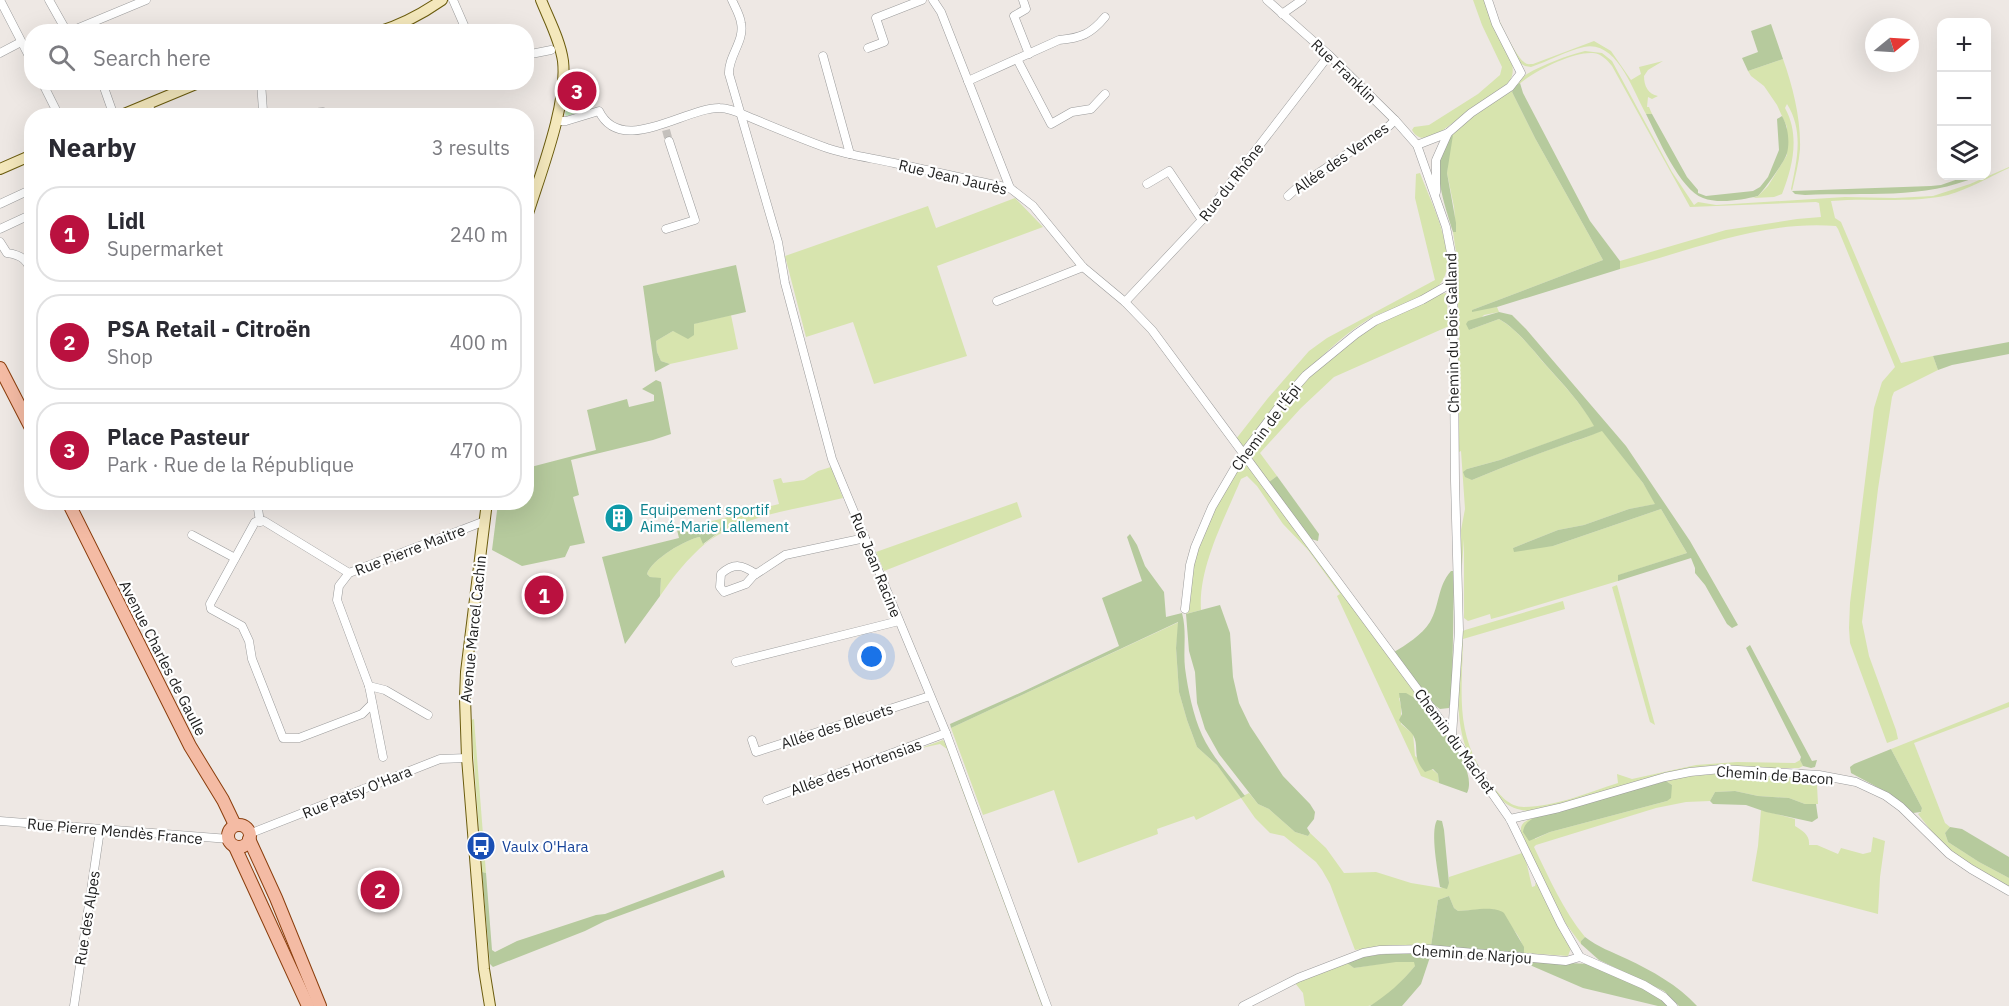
<!DOCTYPE html>
<meta charset="utf-8">
<style>
:root{--surface:#fff;--page:#f2f2f3;--text:#2b2b33;--muted:#7c7c81;--line:#e1e1e2;--accent:#ba113f}
body{margin:0;font-family:"IBM Plex Sans",sans-serif;background:var(--page);color:var(--text)}
.controls{position:absolute;right:18px;top:18px;display:grid;overflow:hidden;border-radius:12px;box-shadow:0 6px 24px #0002}
.controls button{width:54px;height:54px;display:grid;place-items:center;padding:0;border:0;border-bottom:2px solid var(--line);background:var(--surface);color:var(--text);font:30px sans-serif}
.compass{position:absolute;left:1865px;top:18px;width:54px;height:54px;border-radius:50%;background:var(--surface);box-shadow:0 6px 24px #0002;rotate:72deg}
.you{position:absolute;left:872px;top:657px;width:21px;height:21px;margin:-15px;border:4px solid #fff;border-radius:50%;background:#1a73e8;box-shadow:0 0 0 9px #1a73e833}
.badge{display:grid;place-items:center;width:39px;height:39px;border-radius:50%;background:var(--accent);color:#fff;font-size:20px;font-weight:700}
.pin{position:absolute;translate:-50% -50%;border:3px solid #fff;box-shadow:0 2px 6px #0006}
.list{margin:0;padding:0;list-style:none}
h2{display:flex;justify-content:space-between;align-items:center;height:78px;margin:0;padding:0 24px;font-size:26px}
h2 small{font-size:20px;font-weight:400;color:var(--muted)}
.list li{display:grid;grid-template-columns:39px 1fr auto;gap:18px;align-items:center;box-sizing:border-box;height:96px;margin:0 12px 12px;padding:0 12px;border:2px solid var(--line);border-radius:24px}
.list b{display:block;font-size:22px;white-space:nowrap}
.list p{margin:0;font-size:20px;white-space:nowrap;color:var(--muted)}
.list em{font-size:20px;font-style:normal;color:var(--muted)}
.icon{flex:none;width:33px;height:33px;fill:none;stroke:currentColor;stroke-width:2;stroke-linecap:round;stroke-linejoin:round}
.map{position:relative;flex:none;width:2009px;height:1006px;overflow:hidden}
.search{position:absolute;background:var(--surface);box-shadow:0 6px 24px #0002;left:24px;top:24px;width:510px;height:66px;display:flex;align-items:center;gap:15px;box-sizing:border-box;padding:0 21px;border-radius:24px;color:var(--muted);font-size:22px}
.panel{position:absolute;background:var(--surface);box-shadow:0 6px 24px #0002;left:24px;top:108px;width:510px;height:402px;border-radius:24px}
.map>svg:first-child{display:block}
.grass{fill:#d7e4ae}
.forest{fill:#b6ca9d}
.park{fill:#cef5c5}
.lines{fill:none;stroke-linecap:round;stroke-linejoin:round}
.street-tunnel{stroke:#c4c0bc;stroke-width:8;stroke-dasharray:8 4;stroke-linecap:butt}
.street-casing{stroke:#9b9b9b;stroke-width:9}
.secondary-casing{stroke:#6b5c0e;stroke-width:12}
.primary-casing{stroke:#8b3e0d;stroke-width:14}
.street{stroke:#fff;stroke-width:8}
.secondary{stroke:#f4e8bc;stroke-width:10}
.primary{stroke:#f4bba4;stroke-width:12}
.labels{text-anchor:middle;dominant-baseline:central;stroke-width:4.5;stroke-linejoin:round;paint-order:stroke}
.street-label{font-size:15px;fill:#1e1e1e;stroke:#fff}
.culture-label{font-size:15px;fill:#0d838f;stroke:#fff;text-anchor:start}
.transit-label{font-size:15px;fill:#164399;stroke:#fff;text-anchor:start}
</style>
<div class="map">
<svg width="2009" height="1006" viewBox="0 0 2009 1006">
<rect width="100%" height="100%" fill="#eee8e4"/>
<!-- grass -->
<g class="grass">
<path d="M1473 0H1485L1512 64C1514 73 1512 79 1506 85L1436 135C1426 138 1418 141 1412 130L1414 127 1429 125 1478 94 1500 75 1502 67 1482 25Z"/>
<path d="M1495 10C1499 21 1515 55 1524 62 1527 65 1529 64 1533 64L1594 41 1611 51 1631 80 1641 74 1639 67 1663 61 1648 70 1644 76C1644 86 1648 94 1658 96L1652 99 1648 97 1647 107H1649L1652 114H1646C1633 91 1617 40 1584 47 1566 51 1549 61 1531 67L1525 66 1520 63 1502 30Z"/>
<path d="M1585 51 1602 53 1612 61 1672 172 1694 205 1698 202 1716 205 1845 197 1895 198 1933 196 1970 184 2009 167V168C1989 177 1969 189 1948 195 1910 204 1870 197 1831 201L1835 218 1841 222 1901 363 1933 356 1938 370 1894 392 1892 397 1878 489 1862 622 1869 656 1896 730 1898 739 1887 743 1850 643 1849 628 1850 603 1874 408 1882 382 1895 367 1838 229 1836 226C1760 220 1691 251 1620 269V261L1726 230 1797 219 1821 217 1819 203 1816 202 1690 207 1612 66C1607 60 1602 54 1593 53 1573 51 1523 75 1512 92L1535 138 1603 260 1472 310 1497 307 1499 312 1484 315 1469 330 1499 319C1516 329 1530 346 1542 361 1561 382 1580 402 1595 426L1500 460 1467 469 1472 480C1499 469 1527 458 1554 448 1571 442 1587 438 1602 430L1643 483 1656 504 1629 509 1584 525 1558 530 1513 548 1553 546 1661 509 1687 553 1619 575 1618 581 1502 616 1491 619 1490 614 1468 621 1464 618V539L1461 578V530L1465 509 1461 451 1459 452 1458 390H1461L1460 371 1457 369 1456 351 1459 350V325L1456 326 1460 316 1456 315 1457 259 1453 232H1456L1454 207 1447 173 1450 136C1458 120 1498 99 1513 87 1518 83 1522 77 1527 74 1544 64 1566 56 1585 51Z"/>
<path d="M1783 59C1793 87 1801 119 1800 149 1799 163 1795 177 1792 191L1791 189C1797 160 1804 131 1787 104L1785 108C1800 135 1793 166 1782 194L1774 197 1753 198 1758 196 1768 186 1787 155V127L1777 105 1764 86 1751 76 1748 71Z"/>
<path d="M1420 173C1430 200 1456 250 1444 278 1435 299 1388 308 1369 319 1319 350 1285 397 1249 443L1242 447 1236 439 1268 398 1309 351 1327 338 1435 280 1415 198 1416 174Z"/>
<path d="M1015 198 1043 227 937 266 967 356 874 384 853 322 806 337 785 256 928 206 936 228Z"/>
<path d="M1446 293 1449 326 1334 377 1301 408 1260 453 1277 476 1269 482 1254 461 1250 453C1280 403 1330 350 1382 322 1400 311 1420 303 1440 294Z"/>
<path d="M731 315 738 349 670 364 661 361 657 352 656 341 673 331 680 333 694 331 693 324Z"/>
<path d="M1244 461 1421 699H1413L1409 695 1399 698 1401 706V724L1413 734 1415 756 1438 774 1439 783 1421 776 1337 596 1340 594 1308 550 1283 524 1257 486 1247 476 1241 479C1225 518 1198 567 1201 610L1186 614 1193 561 1214 508 1241 462Z"/>
<path d="M831 467 843 498C799 509 742 515 706 543 688 558 673 577 660 596L661 579 650 577 647 574C651 560 686 539 700 537L704 544 725 528C709 528 693 528 677 530L779 504 773 480 781 478 783 483 804 480 818 471Z"/>
<path d="M1017 502 1022 517 884 571 876 552Z"/>
<path d="M1617 585 1655 725 1650 722 1612 587Z"/>
<path d="M1563 601 1565 609 1463 639C1462 696 1454 737 1491 784 1500 795 1509 807 1524 807 1554 807 1590 792 1618 783L1617 774 1632 779 1696 765 1737 762 1795 763 1800 760 1803 766 1799 768H1703L1532 811C1510 811 1499 800 1488 783 1480 772 1471 761 1466 748 1453 712 1460 670 1460 633L1465 630Z"/>
<path d="M1179 622 1176 648 1179 692 1187 720 1197 747 1217 765 1241 797 1249 793 1258 804 1269 809 1295 832 1308 836 1310 833 1326 848 1344 873 1376 872 1411 883 1441 888 1449 883V877L1522 853 1525 856 1532 887 1535 886 1536 881 1571 948 1568 956 1524 953C1523 935 1505 920 1493 909L1458 911 1454 908 1449 896 1438 900 1431 946 1393 945 1355 950 1330 884 1322 870 1316 862 1284 836 1270 833 1255 818 1241 798 1196 820 1194 816 1157 829 1158 834 1078 863 1054 790 983 815 951 728Z"/>
<path d="M2009 702V707L1914 743 1945 823 1950 827 1945 833 1948 842 1979 862 2009 878V887L1953 854 1928 831 1929 828 1918 814 1921 812 1922 808 1891 749Z"/>
<path d="M474 719 486 873 482 872 471 720Z"/>
<path d="M943 740 947 745 1044 1006H1042L947 749 940 744 926 747 751 810Z"/>
<path d="M1724 773 1762 774 1809 779 1817 785 1818 804H1805L1789 798 1758 796 1735 791 1715 792 1710 801 1686 802 1656 808 1536 845 1534 847C1549 878 1563 910 1585 937L1581 941V944L1566 924 1525 844C1517 826 1520 822 1538 816L1535 839 1550 832 1667 801 1672 785 1666 781 1683 777Z"/>
<path d="M1761 810 1795 819V826C1803 831 1810 835 1809 845H1817L1838 854 1841 848 1863 854 1871 852 1873 837 1885 841 1880 877 1878 914 1752 881 1758 846Z"/>
<path d="M1396 961 1415 962V966C1405 978 1383 1003 1368 1006 1351 1006 1323 1006 1305 1006L1303 993 1295 983 1347 963 1354 968Z"/>
</g>
<!-- forest -->
<g class="forest">
<path d="M1771 24 1783 59 1748 71 1742 58 1758 52 1751 31Z"/>
<path d="M1520 83 1523 93 1590 221 1620 261V269L1497 307 1472 312V310L1603 260 1535 138 1512 92 1515 86Z"/>
<path d="M1646 114H1652L1687 177 1698 190V193L1706 196 1753 191 1760 187 1768 177 1779 150 1777 119 1782 116C1788 126 1790 142 1787 153 1786 160 1764 190 1758 196 1742 200 1718 204 1703 198 1680 190 1657 136 1646 114Z"/>
<path d="M1453 135 1447 173 1456 223V232H1453C1445 204 1426 158 1453 135Z"/>
<path d="M1967 176H1978C1924 200 1864 192 1805 195L1795 194 1792 191 1931 186 1941 185Z"/>
<path d="M736 265 746 312 694 324V335L688 339 673 331 656 341 657 352 661 361 670 364 655 372 643 286Z"/>
<path d="M1499 312 1512 315 1526 329 1626 446 1690 541 1738 625 1732 628 1727 624 1705 585 1695 573V568L1691 558 1618 581V575L1687 553 1661 509 1553 546 1514 552 1513 548 1558 530 1584 525 1629 509 1655 504 1643 483 1602 431C1588 437 1577 440 1563 445 1532 456 1502 467 1472 480L1465 477 1463 472 1467 469 1500 460 1594 426C1581 403 1563 384 1545 364 1532 349 1517 329 1499 319L1469 330 1466 324 1468 321Z"/>
<path d="M2009 342V354L1952 365 1938 370 1933 356Z"/>
<path d="M656 380 661 382 671 434 653 440 571 460 579 495 573 497 585 543 570 546 565 557 522 566 492 550 498 503 526 502 527 468 596 450 587 410 627 399 629 407 654 401V395L642 389Z"/>
<path d="M1277 476 1319 534 1318 541 1311 539 1269 482Z"/>
<path d="M694 527 700 529 726 527 703 544 700 537C686 539 651 560 647 574L650 577 661 578 660 596 625 644 602 557 679 538 677 530Z"/>
<path d="M1130 534 1137 545 1145 566 1164 592 1166 617 1182 613C1187 631 1183 650 1185 668 1188 690 1193 715 1202 735 1212 757 1231 777 1245 796L1241 798 1217 765 1197 747 1187 720 1179 692 1176 648 1178 622 951 728 950 724 1022 692 1119 646 1102 598 1142 581 1127 537Z"/>
<path d="M1451 571H1454V573L1452 697 1449 708 1440 709 1430 702 1394 652C1406 645 1422 635 1430 622 1440 605 1437 587 1451 571Z"/>
<path d="M1220 605 1230 633 1233 677 1239 703 1250 726 1283 776 1310 804 1315 812 1314 819 1307 828 1310 833 1308 836 1295 832 1269 809 1258 804 1219 754 1205 729 1197 703 1195 672 1189 651 1186 614Z"/>
<path d="M1750 645 1812 761 1817 760 1815 767 1811 768 1803 766 1800 760 1801 757 1746 648Z"/>
<path d="M1399 693H1406L1418 700 1421 699C1435 719 1479 769 1467 793L1439 783 1438 774 1433 769 1425 772C1411 757 1420 747 1413 735 1410 730 1403 726 1399 720L1402 714Z"/>
<path d="M1891 749 1922 808 1921 812 1913 813 1890 794 1851 773 1850 767 1854 764Z"/>
<path d="M1666 781 1672 785 1671 798 1667 801 1550 832 1529 841 1523 832C1524 823 1530 820 1538 816Z"/>
<path d="M1735 791 1758 796 1789 798 1805 804H1816L1818 818 1812 822 1766 812 1746 805 1713 804 1710 801 1715 792Z"/>
<path d="M1437 820 1442 821 1444 830 1449 883 1447 889 1440 887C1438 872 1430 832 1437 820Z"/>
<path d="M1950 827 1962 829 2009 857V878L1979 862 1948 842 1945 833Z"/>
<path d="M723 870 725 877 605 921 585 931 493 967 490 964 482 872 486 873 492 950 495 952 517 941 596 915 605 914Z"/>
<path d="M1449 896 1454 908 1458 911C1472 911 1493 905 1504 913L1524 947V953L1431 946 1438 900Z"/>
<path d="M1585 937C1598 947 1612 952 1627 959 1652 971 1678 985 1697 1006H1679L1664 991 1599 960 1581 944V941Z"/>
<path d="M1415 951 1431 954 1421 984 1402 1006H1370C1387 995 1402 982 1415 966L1414 962H1396L1354 968 1347 963 1367 956Z"/>
<path d="M1524 961 1591 964 1650 989 1670 1006H1658L1583 988 1523 962Z"/>
</g>
<!-- park -->
<path class="park" d="M575 73 592 109 566 116 565 114Z"/>
<g class="lines">
<!-- street-tunnel -->
<path class="street-tunnel" d="M666 130 669 141"/>
<!-- street casing -->
<g class="street-casing">
<g id="street">
<path d="M0 0 32 62"/>
<path d="M49 0 67 32"/>
<path d="M453 0 467 32"/>
<path d="M732 0C735 7 740 15 741 23 745 41 728 56 729 74L778 242 785 283 832 459 946 733 1047 1006"/>
<path d="M933 0 941 12 1010 188"/>
<path d="M1023 0 1026 9 1014 16 1029 54"/>
<path d="M1267 0 1329 55 1395 120 1417 145 1446 227 1453 263 1455 481 1459 630 1452 736"/>
<path d="M1282 14 1302 0"/>
<path d="M69 32 146 0"/>
<path d="M868 48 884 42 876 18 922 0"/>
<path d="M0 53 21 42"/>
<path d="M526 55 551 50"/>
<path d="M823 56 850 154"/>
<path d="M1017 59 1051 124 1072 112 1091 109 1105 94"/>
<path d="M968 81 1059 40C1081 38 1091 34 1105 17"/>
<path d="M42 82 59 116"/>
<path d="M102 82 114 116"/>
<path d="M261 82 263 111 270 116"/>
<path d="M148 104 153 116"/>
<path d="M279 116 323 112V116"/>
<path d="M556 121H566L599 111C621 157 686 107 720 108 731 108 744 115 754 119 778 129 802 139 827 148 848 155 871 158 894 163 932 171 971 180 1010 188L1033 206 1083 267 1125 302 1152 330 1452 736 1510 819 1561 924 1580 957 1644 985 1664 997 1673 1006"/>
<path d="M1417 145 1448 133 1471 113 1510 87 1521 73 1496 24 1488 0"/>
<path d="M1147 184 1169 171 1202 220"/>
<path d="M1436 192V160L1448 133"/>
<path d="M1288 196 1299 186 1389 126 1395 120"/>
<path d="M0 204 32 189"/>
<path d="M0 229 32 214"/>
<path d="M666 229 695 220 669 141"/>
<path d="M0 242 7 253C22 255 28 260 32 275"/>
<path d="M997 301 1083 267"/>
<path d="M1125 302 1202 220 1329 55"/>
<path d="M257 502 260 522"/>
<path d="M192 535 235 558"/>
<path d="M349 573 264 521 255 522 210 604 211 609 242 626 249 641 252 659 283 738H299L362 714 372 704"/>
<path d="M756 574C743 565 734 562 721 574L720 587 724 592 746 584 753 576 785 555 865 538"/>
<path d="M1185 609 1190 565 1195 547 1212 507 1243 454 1284 400 1306 375 1356 334 1375 321 1422 300 1452 283"/>
<path d="M736 662 899 621"/>
<path d="M369 686 385 690 428 715"/>
<path d="M752 740 756 752 930 696"/>
<path d="M383 757 369 686 337 600 339 586 349 573 485 521"/>
<path d="M767 800 946 733"/>
<path d="M1510 819 1559 808 1665 777 1690 772 1721 769 1819 775 1856 782 1886 796 1901 807 1949 854 1971 869 2009 891"/>
<path d="M0 821 229 839"/>
<path d="M249 834 440 759 467 758"/>
<path d="M74 1006 100 830"/>
<path d="M1243 1006 1298 978 1363 953 1380 950 1429 949 1566 961 1580 957"/>
</g>
</g>
<!-- secondary casing -->
<g class="secondary-casing">
<g id="secondary">
<path d="M378 32C401 25 422 14 442 0"/>
<path d="M119 116 201 82"/>
<path d="M0 169 32 155"/>
<path d="M526 220C539 177 568 105 563 61 560 40 549 20 541 0"/>
<path d="M487 502 466 672 465 698 467 758 484 969 490 1006"/>
</g>
</g>
<!-- primary casing -->
<g class="primary-casing">
<g id="primary">
<path d="M0 368 32 430"/>
<path d="M68 502 190 746 223 800 235 825"/>
<circle cx="239" cy="836" r="11"/>
<path d="M249 839 276 898 320 1006"/>
<path d="M235 847 308 1006"/>
</g>
</g>
<!-- street -->
<use href="#street" class="street"/>
<!-- secondary -->
<use href="#secondary" class="secondary"/>
<!-- primary -->
<use href="#primary" class="primary"/>
</g>
<!-- icons -->
<defs>
<g id="building-disc" transform="scale(1.5)"><circle r="9.5" fill="#0f9aa8" stroke="#fff"/><path d="M-4-6H4V6H1V3H-1V6H-4ZM-2.5-4.3h1.7v1.8h-1.7ZM.8-4.3h1.7v1.8H.8ZM-2.5-1h1.7V.8h-1.7ZM.8-1h1.7V.8H.8Z" fill="#fff"/></g>
<g id="bus-disc" transform="scale(1.5)"><circle r="9.5" fill="#1a4fb4" stroke="#fff"/><path d="M-5-6H5V4H4V6H2V4H-2V6H-4V4H-5ZM-3.5-4V0h7V-4ZM-3.5 1.2v1.5H-2V1.2ZM2 1.2v1.5H3.5V1.2Z" fill="#fff"/></g>
</defs>
<g fill-rule="evenodd">
<use href="#building-disc" x="619" y="518"/>
<use href="#bus-disc" x="481" y="846"/>
</g>
<g class="labels">
<!-- street labels -->
<g class="street-label">
<text transform="translate(1344 71) rotate(44)">Rue Franklin</text>
<text transform="translate(1341 158) rotate(-35)">Allée des Vernes</text>
<text transform="translate(953 177) rotate(13)">Rue Jean Jaurès</text>
<text transform="translate(1231 182) rotate(-52)">Rue du Rhône</text>
<text transform="translate(1452 333) rotate(-91)">Chemin du Bois Galland</text>
<text transform="translate(1266 427) rotate(-53)">Chemin de l'Épi</text>
<text transform="translate(410 550) rotate(-21)">Rue Pierre Maitre</text>
<text transform="translate(876 565) rotate(68)">Rue Jean Racine</text>
<text transform="translate(473 629) rotate(-84)">Avenue Marcel Cachin</text>
<text transform="translate(163 658) rotate(63)">Avenue Charles de Gaulle</text>
<text transform="translate(837 726) rotate(-18)">Allée des Bleuets</text>
<text transform="translate(1455 741) rotate(54)">Chemin du Machet</text>
<text transform="translate(856 767) rotate(-20)">Allée des Hortensias</text>
<text transform="translate(1775 775) rotate(4)">Chemin de Bacon</text>
<text transform="translate(357 792) rotate(-22)">Rue Patsy O'Hara</text>
<text transform="translate(115 831) rotate(5)">Rue Pierre Mendès France</text>
<text transform="translate(87 918) rotate(-81)">Rue des Alpes</text>
<text transform="translate(1472 954) rotate(4)">Chemin de Narjou</text>
</g>
<!-- culture labels -->
<g class="culture-label">
<text x="640" y="509">Equipement sportif<tspan x="640" dy="17">Aimé-Marie Lallement</tspan></text>
</g>
<!-- transit labels -->
<g class="transit-label">
<text x="502" y="846">Vaulx O'Hara</text>
</g>
</g>
</svg>
<div class="controls">
<button>+</button>
<button>−</button>
<button><svg class="icon" aria-label="layers" viewBox="0 0 24 24"><path d="M12 4l9 5-9 5-9-5zM3 14l9 5 9-5"/></svg></button>
</div>
<svg class="compass" viewBox="-18 -18 36 36"><path d="M0-13l5 13h-10z" fill="#e53935"/><path d="M0 13l5-13h-10z" fill="#7c7c81"/></svg>
<div class="you"></div>
<div class="pin badge" style="left:544px;top:595px">1</div>
<div class="pin badge" style="left:380px;top:890px">2</div>
<div class="pin badge" style="left:577px;top:91px">3</div>
<div class="search"><svg class="icon" aria-label="search" viewBox="0 0 24 24"><circle cx="10" cy="10" r="6"/><path d="M15 15l6 6"/></svg>Search here</div>
<section class="panel">
<h2>Nearby<small>3 results</small></h2>
<ul class="list">
<li><span class="badge">1</span><div><b>Lidl</b><p>Supermarket</p></div><em>240 m</em></li>
<li><span class="badge">2</span><div><b>PSA Retail - Citroën</b><p>Shop</p></div><em>400 m</em></li>
<li><span class="badge">3</span><div><b>Place Pasteur</b><p>Park · Rue de la République</p></div><em>470 m</em></li>
</ul>
</section>
</div>
